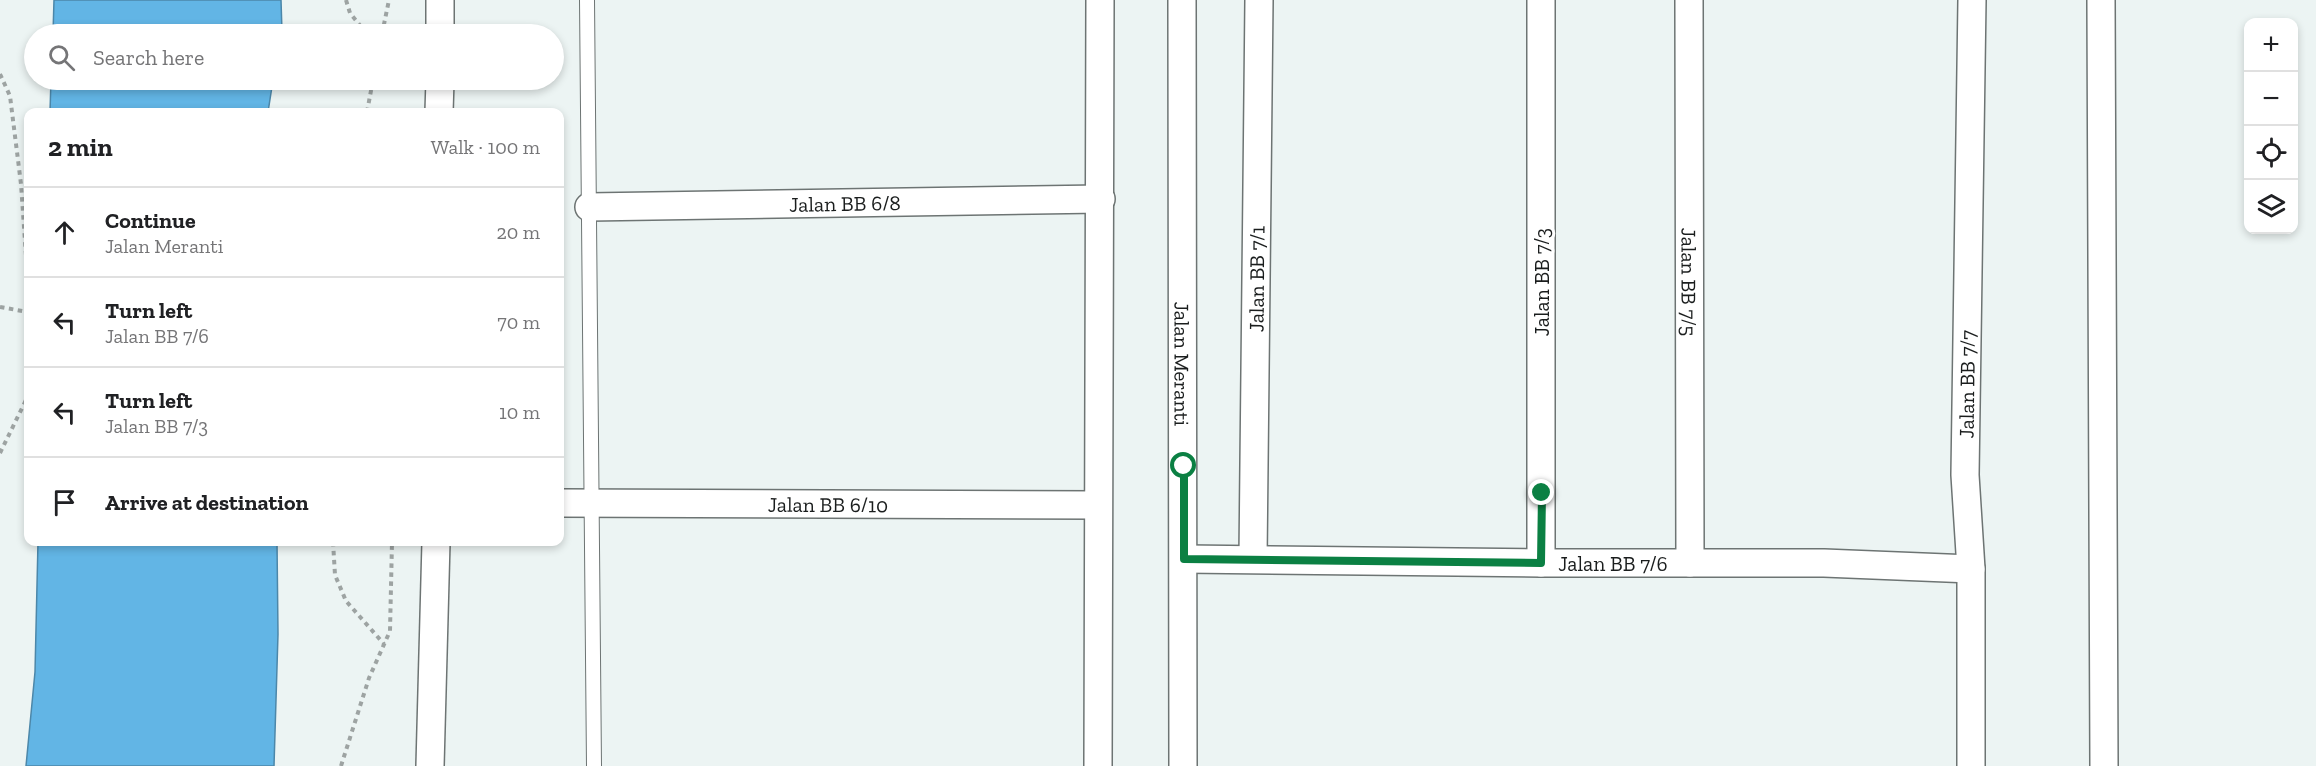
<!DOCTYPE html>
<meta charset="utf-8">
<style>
:root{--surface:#fff;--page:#f6f6f6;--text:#202124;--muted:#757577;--line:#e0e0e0}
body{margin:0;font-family:"Zilla Slab",serif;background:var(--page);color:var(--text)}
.controls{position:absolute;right:18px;top:18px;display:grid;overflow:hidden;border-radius:12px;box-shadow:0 3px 9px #0003}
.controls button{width:54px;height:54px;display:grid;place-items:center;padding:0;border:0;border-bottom:2px solid var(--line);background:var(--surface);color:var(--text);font:30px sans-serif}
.stop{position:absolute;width:18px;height:18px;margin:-14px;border:4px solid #0b8043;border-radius:50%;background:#fff}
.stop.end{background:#0b8043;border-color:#fff;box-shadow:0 2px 6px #0008}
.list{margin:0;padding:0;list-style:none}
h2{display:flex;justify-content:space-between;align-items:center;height:78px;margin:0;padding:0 24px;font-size:26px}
h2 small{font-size:20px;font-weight:400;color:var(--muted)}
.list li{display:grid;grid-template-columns:39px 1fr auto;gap:18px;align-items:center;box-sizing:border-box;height:90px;padding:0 24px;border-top:2px solid var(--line)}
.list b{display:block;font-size:22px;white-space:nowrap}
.list p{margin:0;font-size:20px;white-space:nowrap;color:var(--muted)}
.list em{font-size:20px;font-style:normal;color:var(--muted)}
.icon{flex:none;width:33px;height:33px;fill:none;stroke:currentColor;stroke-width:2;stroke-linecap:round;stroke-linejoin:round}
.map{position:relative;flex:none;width:2316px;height:766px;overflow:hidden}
.search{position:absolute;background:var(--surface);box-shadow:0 3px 9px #0003;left:24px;top:24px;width:540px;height:66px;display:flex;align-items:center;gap:15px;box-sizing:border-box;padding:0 21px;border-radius:33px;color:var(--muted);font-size:22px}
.panel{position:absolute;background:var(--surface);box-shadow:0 3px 9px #0003;left:24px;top:108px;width:540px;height:438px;border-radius:12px}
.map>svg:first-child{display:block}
.water{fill:#62b5e5;stroke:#4c87a9;stroke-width:1.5}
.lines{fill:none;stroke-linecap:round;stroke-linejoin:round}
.lane-casing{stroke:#6d7473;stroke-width:16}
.street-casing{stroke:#6d7473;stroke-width:30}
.path{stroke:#9da3a2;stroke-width:4;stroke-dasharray:4.5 4.5;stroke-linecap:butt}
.lane{stroke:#fff;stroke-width:14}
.street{stroke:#fff;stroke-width:27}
.route{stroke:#0b8043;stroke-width:8}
.labels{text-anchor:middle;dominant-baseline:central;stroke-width:6;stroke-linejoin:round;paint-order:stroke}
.street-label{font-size:21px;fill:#1a1d1d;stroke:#fff}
</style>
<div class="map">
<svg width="2316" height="766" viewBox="0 0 2316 766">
<rect width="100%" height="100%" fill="#ecf4f3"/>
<!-- water -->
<g class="water">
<path d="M54 0H281L282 32 281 34H53Z"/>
<path d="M51 80H273L268 112H50Z"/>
<path d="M38 542H277L278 634 274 766H26L35 672Z"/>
</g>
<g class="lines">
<!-- lane casing -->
<g class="lane-casing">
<path id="lane" d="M587 0 594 766"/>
</g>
<!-- street casing -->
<g class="street-casing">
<g id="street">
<path id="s1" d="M1182 0 1183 766"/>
<path id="s2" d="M1689 0 1690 563"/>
<path d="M2101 0 2104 766"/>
<path d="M440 34V0"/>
<path d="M439 112 440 80"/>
<path id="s3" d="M589 207 1101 199"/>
<path id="s4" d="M560 503 1098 505"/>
<path id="s5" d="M1253 558 1259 0"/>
<path id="s6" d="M1184 559 1541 563H1824L1971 569"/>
<path d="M1541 563V0"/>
<path d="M430 766 436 542"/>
<path d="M1098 766 1100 0"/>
<path id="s7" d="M1971 766V569L1965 475 1972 0"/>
</g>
</g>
<!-- path -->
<g class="path">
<path d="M346 0 350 13 367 34"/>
<path d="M382 34 389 0"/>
<path d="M0 74 10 96 21 184 28 284"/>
<path d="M367 112 373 80"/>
<path d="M0 307 28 312"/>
<path d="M0 453 26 400 28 356"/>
<path d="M333 542 335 575 346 601 384 644"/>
<path d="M341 766 369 678 390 631 392 542"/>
</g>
<!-- lane -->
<use href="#lane" class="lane"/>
<!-- street -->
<use href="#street" class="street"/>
</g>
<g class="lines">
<!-- route -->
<path class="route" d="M1184 466V559L1541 563 1542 493"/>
</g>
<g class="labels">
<!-- street labels -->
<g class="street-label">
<text stroke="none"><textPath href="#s3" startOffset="256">Jalan BB 6/8</textPath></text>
<text stroke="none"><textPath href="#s5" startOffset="279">Jalan BB 7/1</textPath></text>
<text transform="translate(1541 282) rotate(-90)">Jalan BB 7/3</text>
<text stroke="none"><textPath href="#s2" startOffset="282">Jalan BB 7/5</textPath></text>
<text stroke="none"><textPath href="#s1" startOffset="364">Jalan Meranti</textPath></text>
<text stroke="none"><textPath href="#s7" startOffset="382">Jalan BB 7/7</textPath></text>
<text stroke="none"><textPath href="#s4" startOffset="268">Jalan BB 6/10</textPath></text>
<text stroke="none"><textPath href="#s6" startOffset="429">Jalan BB 7/6</textPath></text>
</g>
</g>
</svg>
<div class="controls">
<button>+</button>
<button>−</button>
<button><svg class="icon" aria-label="locate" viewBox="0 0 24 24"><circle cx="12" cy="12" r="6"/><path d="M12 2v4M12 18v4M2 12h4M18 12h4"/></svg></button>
<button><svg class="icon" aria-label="layers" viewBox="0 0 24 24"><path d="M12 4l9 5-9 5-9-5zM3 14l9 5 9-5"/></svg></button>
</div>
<div class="stop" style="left:1184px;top:466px"></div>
<div class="stop end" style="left:1542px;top:493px"></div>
<div class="search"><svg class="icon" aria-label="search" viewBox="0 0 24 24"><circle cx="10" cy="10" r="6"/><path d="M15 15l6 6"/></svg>Search here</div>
<section class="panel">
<h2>2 min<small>Walk · 100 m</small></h2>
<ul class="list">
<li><svg class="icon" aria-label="ahead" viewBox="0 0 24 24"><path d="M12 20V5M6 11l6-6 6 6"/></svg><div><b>Continue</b><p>Jalan Meranti</p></div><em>20 m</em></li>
<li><svg class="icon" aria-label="left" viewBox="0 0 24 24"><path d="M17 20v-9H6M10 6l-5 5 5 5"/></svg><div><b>Turn left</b><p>Jalan BB 7/6</p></div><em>70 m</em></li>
<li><svg class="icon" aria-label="left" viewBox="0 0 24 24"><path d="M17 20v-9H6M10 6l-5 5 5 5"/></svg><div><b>Turn left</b><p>Jalan BB 7/3</p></div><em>10 m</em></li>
<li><svg class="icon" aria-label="arrive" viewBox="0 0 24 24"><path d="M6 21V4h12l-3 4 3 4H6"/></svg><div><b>Arrive at destination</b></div></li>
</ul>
</section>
</div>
